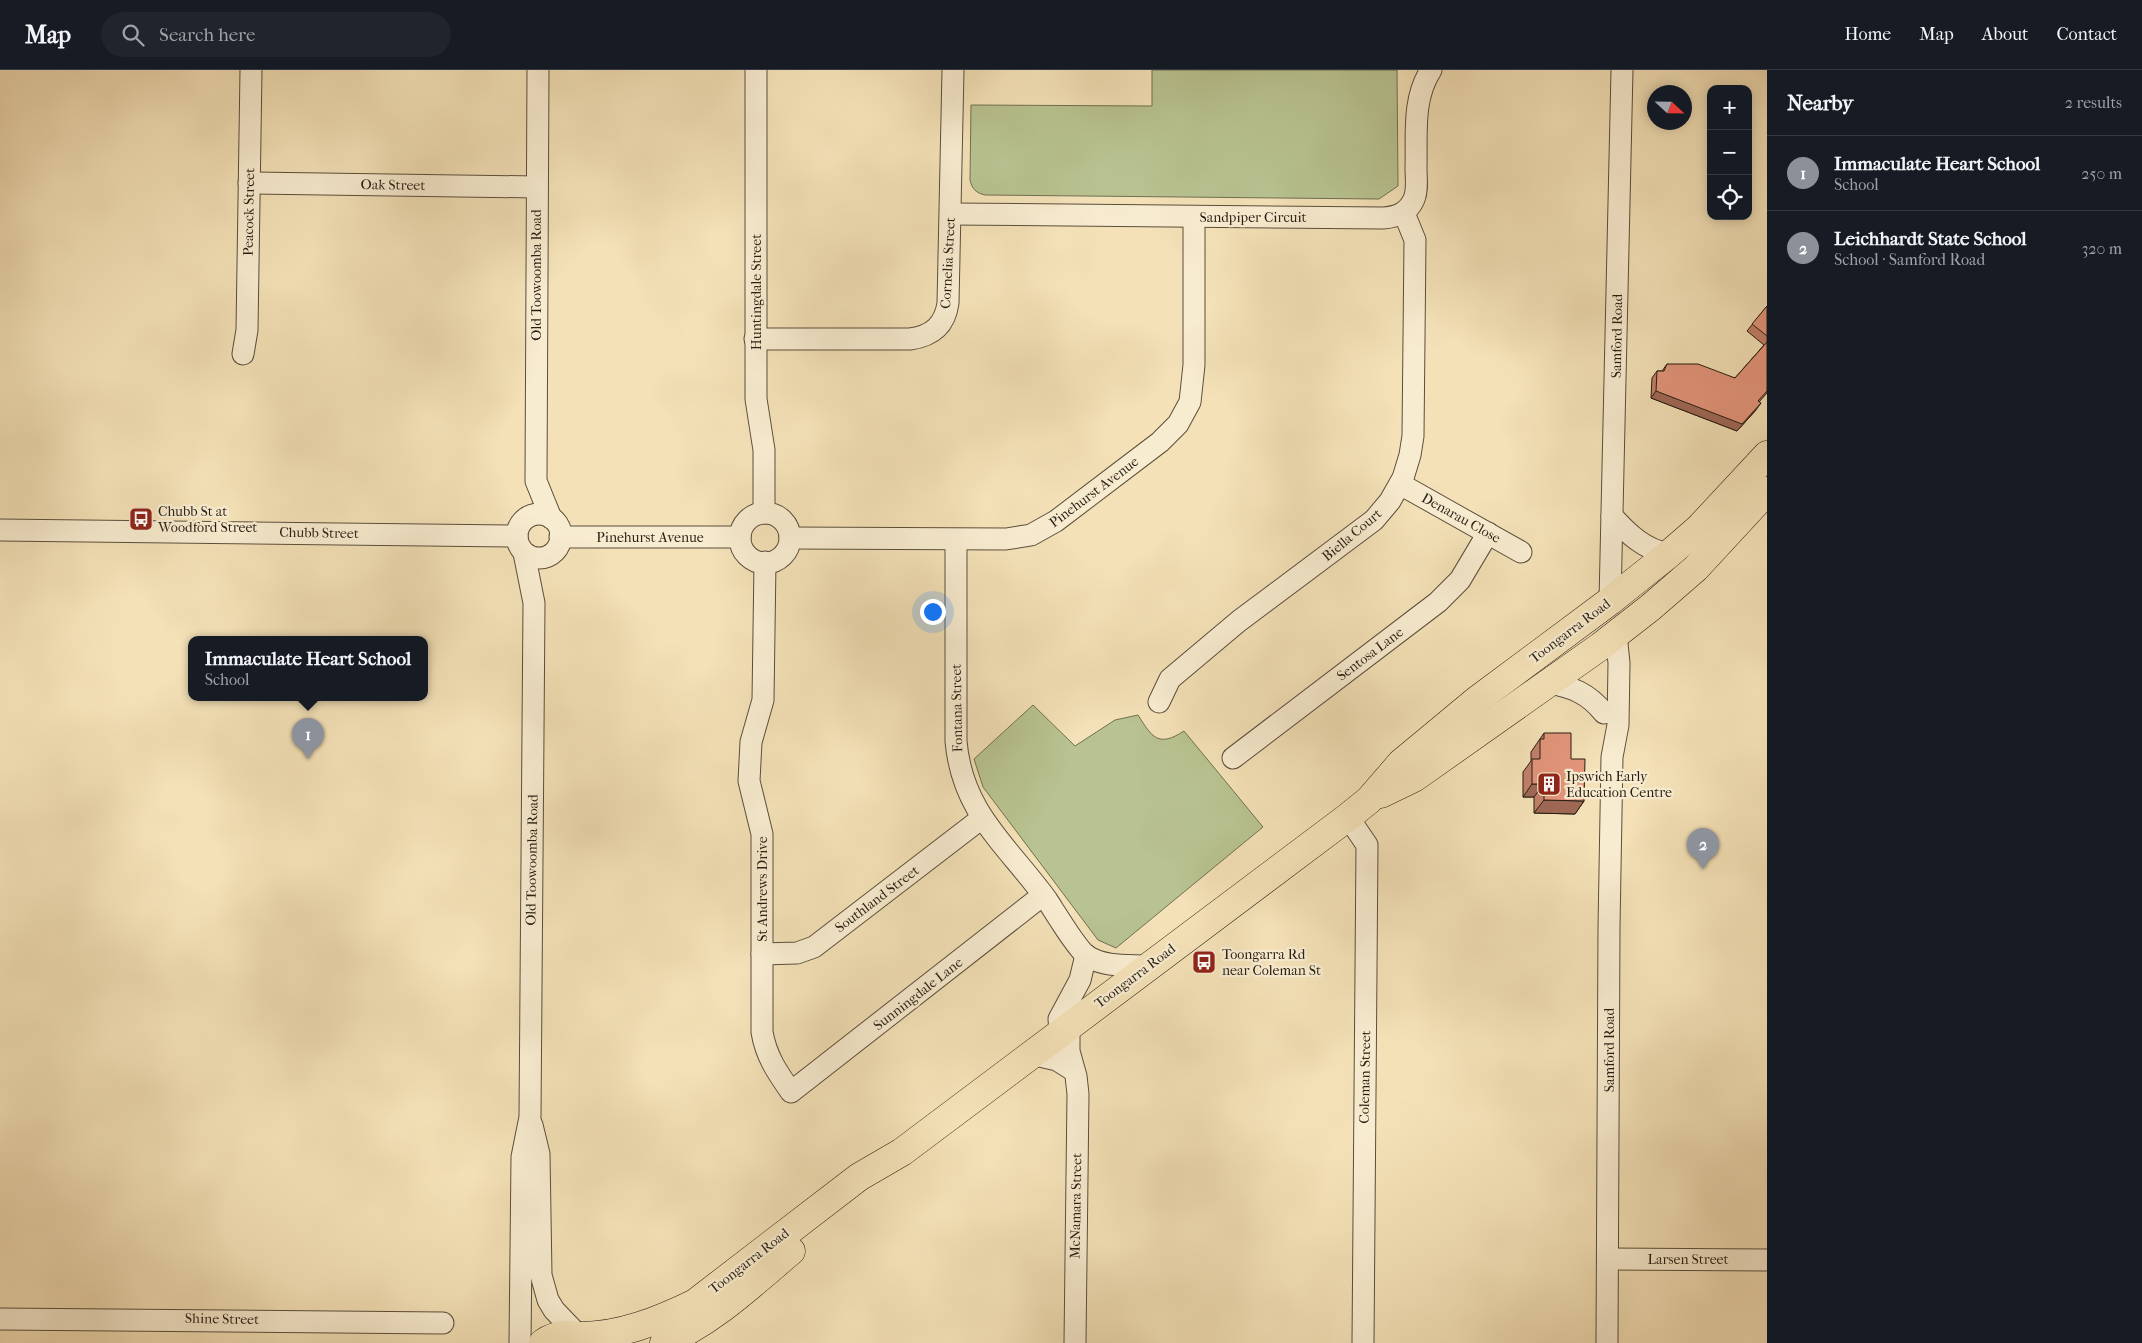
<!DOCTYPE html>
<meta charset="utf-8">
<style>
:root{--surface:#171b24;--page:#20242c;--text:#f1f3f6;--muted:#9ea1a6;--line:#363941;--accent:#8c9099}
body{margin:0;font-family:"IM FELL French Canon",serif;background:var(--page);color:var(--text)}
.controls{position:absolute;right:15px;top:15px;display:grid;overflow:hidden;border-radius:10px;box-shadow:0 2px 12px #0003}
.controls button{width:45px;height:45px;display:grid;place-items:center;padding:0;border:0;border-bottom:1px solid var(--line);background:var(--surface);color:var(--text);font:25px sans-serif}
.compass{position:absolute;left:1647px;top:15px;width:45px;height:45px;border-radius:50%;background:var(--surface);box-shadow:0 2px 12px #0003;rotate:112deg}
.you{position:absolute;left:932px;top:541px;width:18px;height:18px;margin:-12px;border:4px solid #fff;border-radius:50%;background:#1a73e8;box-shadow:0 0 0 8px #1a73e833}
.badge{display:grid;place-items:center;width:32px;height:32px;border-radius:50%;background:var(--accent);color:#fff;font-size:16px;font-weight:700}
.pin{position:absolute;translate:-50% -41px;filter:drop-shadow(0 1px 2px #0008)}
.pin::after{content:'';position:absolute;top:26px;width:18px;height:15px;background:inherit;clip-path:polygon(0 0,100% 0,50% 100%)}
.popup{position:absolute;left:188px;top:566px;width:240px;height:65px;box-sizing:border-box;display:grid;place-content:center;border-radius:10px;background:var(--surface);filter:drop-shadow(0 1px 4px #0005);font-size:16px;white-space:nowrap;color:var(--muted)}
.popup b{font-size:19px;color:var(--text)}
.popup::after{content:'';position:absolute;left:50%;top:100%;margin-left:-10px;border:10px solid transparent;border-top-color:var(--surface)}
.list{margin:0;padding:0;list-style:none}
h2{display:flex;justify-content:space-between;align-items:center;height:65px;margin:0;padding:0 20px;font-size:21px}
h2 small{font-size:16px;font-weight:400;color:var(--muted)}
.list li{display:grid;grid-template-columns:32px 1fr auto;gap:15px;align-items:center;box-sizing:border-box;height:75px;padding:0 20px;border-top:1px solid var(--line)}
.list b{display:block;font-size:19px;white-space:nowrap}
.list p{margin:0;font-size:16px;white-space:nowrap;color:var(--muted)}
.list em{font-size:16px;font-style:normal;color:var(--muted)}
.icon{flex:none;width:28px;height:28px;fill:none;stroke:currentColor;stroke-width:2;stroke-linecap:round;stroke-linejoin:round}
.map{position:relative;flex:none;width:1767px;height:1273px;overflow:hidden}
header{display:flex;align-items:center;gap:30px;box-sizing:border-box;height:70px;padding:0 25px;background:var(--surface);border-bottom:1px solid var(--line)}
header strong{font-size:24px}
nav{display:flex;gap:28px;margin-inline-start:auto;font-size:18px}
.search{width:350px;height:45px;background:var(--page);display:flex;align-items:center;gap:12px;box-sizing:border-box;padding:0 18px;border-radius:28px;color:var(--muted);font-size:19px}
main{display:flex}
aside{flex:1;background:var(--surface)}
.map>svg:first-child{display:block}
.green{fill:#b8c391;stroke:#707052}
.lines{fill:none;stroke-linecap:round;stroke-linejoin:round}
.minor-casing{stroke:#5a4e3c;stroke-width:23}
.major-casing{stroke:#271d13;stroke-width:29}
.minor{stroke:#f8ecd0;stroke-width:21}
.major{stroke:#f4e1b7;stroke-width:28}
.wall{fill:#c3806a;stroke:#271d13}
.shaded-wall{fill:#9f6856;stroke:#271d13}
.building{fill:#e3957b;stroke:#271d13}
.labels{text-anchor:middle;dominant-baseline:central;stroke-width:4.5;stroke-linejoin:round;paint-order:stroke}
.street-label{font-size:14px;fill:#271d13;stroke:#f8ecd0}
.poi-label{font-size:14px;fill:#271d13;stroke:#f8ecd0;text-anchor:start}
</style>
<header>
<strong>Map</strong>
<div class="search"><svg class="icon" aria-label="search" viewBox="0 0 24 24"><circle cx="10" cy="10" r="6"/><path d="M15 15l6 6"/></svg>Search here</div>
<nav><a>Home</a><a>Map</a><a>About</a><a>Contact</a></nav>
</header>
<main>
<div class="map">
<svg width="1767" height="1273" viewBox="0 0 1767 1273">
<rect width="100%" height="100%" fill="#f4e1b7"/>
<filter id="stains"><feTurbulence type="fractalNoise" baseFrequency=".004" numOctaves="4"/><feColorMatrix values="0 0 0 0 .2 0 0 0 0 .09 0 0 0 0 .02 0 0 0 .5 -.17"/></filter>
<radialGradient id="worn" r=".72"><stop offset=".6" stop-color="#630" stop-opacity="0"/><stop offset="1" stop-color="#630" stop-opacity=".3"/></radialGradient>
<!-- green -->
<g class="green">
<path d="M1152 0H1397L1398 116 1379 129 985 125C976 123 972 119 970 110L971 35 1152 36Z"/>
<path d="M1033 635 1075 676 1115 650 1138 645C1152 667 1158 678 1184 661L1263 757 1116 878 1098 870 983 717 974 689Z"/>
</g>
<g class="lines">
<!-- minor casing -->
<g class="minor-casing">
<g id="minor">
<path d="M538 0 536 411 551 448"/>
<path d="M756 0V329L764 380V443"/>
<path d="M249 113 536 117"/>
<path d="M951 144 1383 148C1397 147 1408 143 1414 129 1418 120 1416 108 1416 98 1417 65 1412 29 1431 0"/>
<path d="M755 269H910C932 266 945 255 948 233L953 0"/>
<path d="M243 284 247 260 251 0"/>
<path d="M1400 414 1521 482"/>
<circle cx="765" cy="468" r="25"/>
<circle cx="539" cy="466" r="22"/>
<path d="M1612 446C1628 464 1645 480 1669 484"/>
<path d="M0 460 517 466"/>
<path d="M560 467H740"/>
<path d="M790 468 1006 469 1031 465 1056 451 1160 372 1178 354 1190 332 1194 295V147"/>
<path d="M956 471V671C962 743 1008 776 1047 830 1055 842 1077 879 1087 886 1104 897 1127 895 1147 896"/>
<path d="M765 492 763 630 751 672 749 711 762 764V962C766 986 777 1002 791 1022L1043 825"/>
<path d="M1610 531 1622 0"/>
<path d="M1548 613C1572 617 1588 623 1604 643"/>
<path d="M1159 632 1170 609 1239 551 1374 450 1390 431 1403 408 1410 385 1413 366 1415 170 1404 143"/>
<path d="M1233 688 1438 532 1460 510 1488 463"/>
<path d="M1348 747 1367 775 1363 1273"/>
<path d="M762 884 797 883 814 877 982 748"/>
<path d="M1069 955V981L1076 1006 1078 1024 1075 1273"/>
<path d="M1060 962 1059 949 1080 910 1086 885"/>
<path d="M1031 984 1057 990 1073 1000"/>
<path d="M532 1055 539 1084 541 1205 548 1230 554 1240 579 1266"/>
<path d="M1608 1189 1767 1190"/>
<path d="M0 1249 443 1253"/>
<path d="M520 1273 522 1087 530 1047 534 533 524 483"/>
<path d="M1607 1273 1609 857 1612 687 1618 655 1619 593 1616 564"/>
</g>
</g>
<!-- major casing -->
<g class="major-casing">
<g id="major">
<path d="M1381 724 1414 708 1601 576 1651 537 1696 498 1767 421"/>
<path d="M581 1266C621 1266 660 1250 695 1233L859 1107 902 1082 1348 747 1369 730 1401 693 1477 630 1610 531 1669 484 1699 458 1767 385"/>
<path d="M543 1273C557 1263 577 1261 591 1273"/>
<path d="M664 1273C713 1251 751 1215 791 1181"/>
</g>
</g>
<!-- minor -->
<use href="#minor" class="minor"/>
<!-- major -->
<use href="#major" class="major"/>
</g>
<!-- wall -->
<g class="wall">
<path d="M1767 236V323L1759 332 1756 340 1737 361 1651 328 1652 308 1657 301H1662L1667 294 1735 308 1764 275 1747 261Z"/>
<path d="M1544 663 1571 689 1584 731 1575 744 1534 743V727H1523V702L1531 691V682Z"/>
</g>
<!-- shaded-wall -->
<g class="shaded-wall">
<path d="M1656 321 1761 333 1756 340 1737 361 1651 328Z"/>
<path d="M1532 714H1544L1534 727H1523Z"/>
<path d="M1544 730 1584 731 1575 744 1534 743Z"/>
</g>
<!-- building -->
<g class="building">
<path d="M1767 236V266L1752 254Z"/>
<path d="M1767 272V321L1758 331 1761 333 1742 354 1656 321 1657 301H1664L1667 294H1698L1735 308Z"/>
<path d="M1544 663H1571V689H1585L1584 731 1544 730V714H1532V689H1540V669H1544Z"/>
</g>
<!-- icons -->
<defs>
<g id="bus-square" transform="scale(1.25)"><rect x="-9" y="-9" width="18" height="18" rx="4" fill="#8f2418" stroke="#f8ecd0"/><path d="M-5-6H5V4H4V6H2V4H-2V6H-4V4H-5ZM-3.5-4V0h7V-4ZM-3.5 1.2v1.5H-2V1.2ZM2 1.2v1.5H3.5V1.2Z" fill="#fff"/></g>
<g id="building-square" transform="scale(1.25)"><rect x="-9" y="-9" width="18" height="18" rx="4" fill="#8f2418" stroke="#f8ecd0"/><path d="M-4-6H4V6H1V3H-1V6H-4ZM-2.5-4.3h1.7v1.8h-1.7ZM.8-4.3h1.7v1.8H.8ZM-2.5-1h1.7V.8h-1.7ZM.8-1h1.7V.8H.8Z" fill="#fff"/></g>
</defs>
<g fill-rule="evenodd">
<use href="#bus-square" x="141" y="449"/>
<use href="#building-square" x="1549" y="714"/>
<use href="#bus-square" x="1204" y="892"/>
</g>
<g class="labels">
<!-- street labels -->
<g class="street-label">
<text transform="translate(393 115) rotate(1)">Oak Street</text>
<text transform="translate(249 142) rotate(-89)">Peacock Street</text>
<text x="1253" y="147">Sandpiper Circuit</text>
<text transform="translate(948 193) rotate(-87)">Cornelia Street</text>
<text transform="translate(536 205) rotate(-90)">Old Toowoomba Road</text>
<text transform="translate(756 222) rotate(-90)">Huntingdale Street</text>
<text transform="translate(1617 266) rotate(-89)">Samford Road</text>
<text transform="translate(1094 422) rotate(-37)">Pinehurst Avenue</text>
<text transform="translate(1461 448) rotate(29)">Denarau Close</text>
<text transform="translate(319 463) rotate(1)">Chubb Street</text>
<text transform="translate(1352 465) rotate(-40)">Biella Court</text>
<text x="650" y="467">Pinehurst Avenue</text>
<text transform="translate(1570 561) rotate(-37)">Toongarra Road</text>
<text transform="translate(1370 584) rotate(-37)">Sentosa Lane</text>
<text transform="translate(957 638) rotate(-91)">Fontana Street</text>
<text transform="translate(532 790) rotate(-89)">Old Toowoomba Road</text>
<text transform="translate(762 819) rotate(-90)">St Andrews Drive</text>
<text transform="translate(877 829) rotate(-37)">Southland Street</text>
<text transform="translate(1135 906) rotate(-37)">Toongarra Road</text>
<text transform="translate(918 924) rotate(-38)">Sunningdale Lane</text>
<text transform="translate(1609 980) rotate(-90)">Samford Road</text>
<text transform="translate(1365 1007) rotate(-89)">Coleman Street</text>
<text transform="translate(1076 1136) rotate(-89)">McNamara Street</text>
<text x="1688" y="1189">Larsen Street</text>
<text transform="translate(749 1191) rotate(-38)">Toongarra Road</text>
<text transform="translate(222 1249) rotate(1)">Shine Street</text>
</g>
<!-- poi labels -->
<g class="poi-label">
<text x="158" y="441">Chubb St at<tspan x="158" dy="16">Woodford Street</tspan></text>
<text x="1566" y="706">Ipswich Early<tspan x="1566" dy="16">Education Centre</tspan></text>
<text x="1222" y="884">Toongarra Rd<tspan x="1222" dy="16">near Coleman St</tspan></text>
</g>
</g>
<rect width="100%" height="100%" filter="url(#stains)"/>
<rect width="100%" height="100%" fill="url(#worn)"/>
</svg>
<div class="controls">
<button>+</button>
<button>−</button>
<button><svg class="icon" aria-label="locate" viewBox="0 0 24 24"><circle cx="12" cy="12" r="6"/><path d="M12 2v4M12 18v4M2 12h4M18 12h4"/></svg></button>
</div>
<svg class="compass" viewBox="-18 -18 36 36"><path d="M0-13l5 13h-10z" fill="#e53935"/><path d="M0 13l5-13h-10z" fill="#9ea1a6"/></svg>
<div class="you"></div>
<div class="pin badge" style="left:308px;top:689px">1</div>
<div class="popup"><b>Immaculate Heart School</b>School</div>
<div class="pin badge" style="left:1703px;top:799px">2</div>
</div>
<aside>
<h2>Nearby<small>2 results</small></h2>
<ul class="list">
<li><span class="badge">1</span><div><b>Immaculate Heart School</b><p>School</p></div><em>250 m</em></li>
<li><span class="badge">2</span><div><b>Leichhardt State School</b><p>School · Samford Road</p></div><em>320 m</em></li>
</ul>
</aside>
</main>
